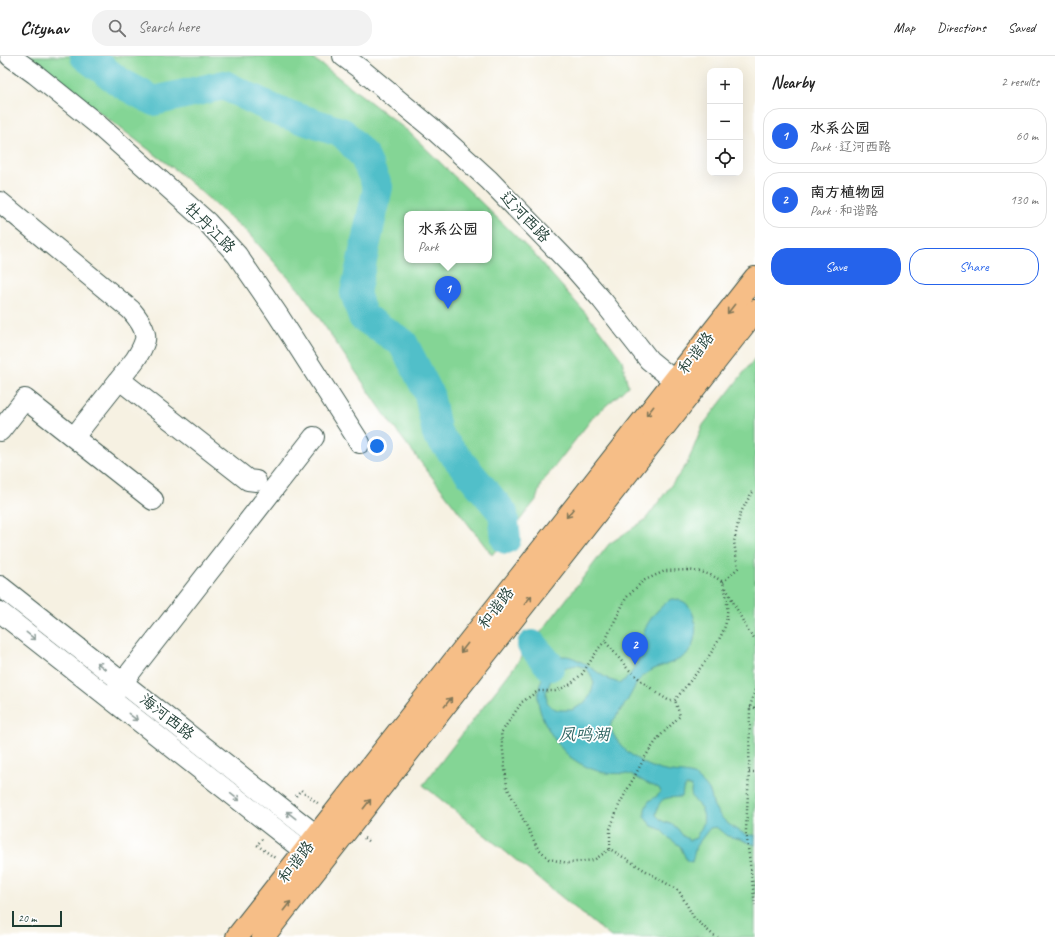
<!DOCTYPE html>
<meta charset="utf-8">
<style>
:root{--surface:#fff;--page:#f2f2f2;--text:#222;--muted:#767676;--line:#e0e0e0;--accent:#2563eb}
body{margin:0;font-family:Caveat,"LXGW WenKai TC",sans-serif;background:var(--page);color:var(--text)}
.controls{position:absolute;right:12px;top:12px;display:grid;overflow:hidden;border-radius:8px;box-shadow:0 4px 16px #0002}
.controls button{width:36px;height:36px;display:grid;place-items:center;padding:0;border:0;border-bottom:1px solid var(--line);background:var(--surface);color:var(--text);font:20px sans-serif}
.scale{position:absolute;left:12px;bottom:10px;width:50px;box-sizing:border-box;padding-left:4px;border:2px solid #1f3d34;border-top:0;font-size:11px;line-height:14px;white-space:nowrap;color:#1f3d34;-webkit-text-stroke:3px #fff;paint-order:stroke}
.you{position:absolute;left:377px;top:390px;width:14px;height:14px;margin:-10px;border:3px solid #fff;border-radius:50%;background:#1a73e8;box-shadow:0 0 0 6px #1a73e833}
.badge{display:grid;place-items:center;width:26px;height:26px;border-radius:50%;background:var(--accent);color:#fff;font-size:13px;font-weight:700}
.pin{position:absolute;translate:-50% -33px;filter:drop-shadow(0 1px 2px #0008)}
.pin::after{content:'';position:absolute;top:21px;width:14px;height:12px;background:inherit;clip-path:polygon(0 0,100% 0,50% 100%)}
.popup{position:absolute;left:404px;top:155px;width:88px;height:52px;box-sizing:border-box;display:grid;place-content:center;border-radius:8px;background:var(--surface);filter:drop-shadow(0 1px 3px #0005);font-size:13px;white-space:nowrap;color:var(--muted)}
.popup b{font-size:15px;color:var(--text)}
.popup::after{content:'';position:absolute;left:50%;top:100%;margin-left:-8px;border:8px solid transparent;border-top-color:var(--surface)}
.list{margin:0;padding:0;list-style:none}
h2{display:flex;justify-content:space-between;align-items:center;height:52px;margin:0;padding:0 16px;font-size:17px}
h2 small{font-size:13px;font-weight:400;color:var(--muted)}
.list li{display:grid;grid-template-columns:26px 1fr auto;gap:12px;align-items:center;box-sizing:border-box;height:56px;margin:0 8px 8px;padding:0 8px;border:1px solid var(--line);border-radius:16px}
.list b{display:block;font-size:15px;white-space:nowrap}
.list p{margin:0;font-size:13px;white-space:nowrap;color:var(--muted)}
.list em{font-size:13px;font-style:normal;color:var(--muted)}
.actions{display:flex;gap:8px;padding:12px 16px}
.actions a{flex:1;padding:9px 0;border:1px solid var(--accent);border-radius:16px;text-align:center;font-size:14px;color:var(--accent)}
.actions .main{background:var(--accent);color:#fff}
.icon{flex:none;width:22px;height:22px;fill:none;stroke:currentColor;stroke-width:2;stroke-linecap:round;stroke-linejoin:round}
.map{position:relative;flex:none;width:755px;height:881px;overflow:hidden}
header{display:flex;align-items:center;gap:24px;box-sizing:border-box;height:56px;padding:0 20px;background:var(--surface);border-bottom:1px solid var(--line)}
header strong{font-size:19px}
nav{display:flex;gap:22px;margin-inline-start:auto;font-size:14px}
.search{width:280px;height:36px;background:var(--page);display:flex;align-items:center;gap:10px;box-sizing:border-box;padding:0 14px;border-radius:16px;color:var(--muted);font-size:15px}
main{display:flex}
aside{flex:1;background:var(--surface)}
.map>svg:first-child{display:block}
.green{fill:#84d595;stroke:#528964;fill-rule:evenodd}
.water{fill:#51bfc9;stroke:#387e7e;fill-rule:evenodd}
.lines{fill:none;stroke-linecap:round;stroke-linejoin:round}
.river{stroke:#51bfc9;stroke-width:30}
.minor-casing{stroke:#3f584e;stroke-width:22}
.major-casing{stroke:#3f584e;stroke-width:24}
.path{stroke:#3f584e;stroke-width:2.5;stroke-dasharray:1 3;stroke-linecap:butt}
.minor{stroke:#fff;stroke-width:20}
.major{stroke:#f6be87;stroke-width:22}
.oneway{stroke:#807759}
.oneway2{stroke:#8f9e9a}
.labels{text-anchor:middle;dominant-baseline:central;stroke-width:3.5;stroke-linejoin:round;paint-order:stroke}
.street-label{font-size:16px;fill:#1f3d34;stroke:#fff}
.water-label{font-size:17px;font-style:italic;fill:#2e6461;stroke:#fff}
</style>
<header>
<strong>Citynav</strong>
<div class="search"><svg class="icon" aria-label="search" viewBox="0 0 24 24"><circle cx="10" cy="10" r="6"/><path d="M15 15l6 6"/></svg>Search here</div>
<nav><a>Map</a><a>Directions</a><a>Saved</a></nav>
</header>
<main>
<div class="map">
<svg width="755" height="881" viewBox="0 0 755 881">
<rect width="100%" height="100%" fill="#fff"/>
<filter id="ink" filterUnits="userSpaceOnUse"><feTurbulence type="fractalNoise" baseFrequency=".025" numOctaves="2"/><feDisplacementMap in="SourceGraphic" scale="8" xChannelSelector="R" yChannelSelector="G"/><feConvolveMatrix kernelMatrix="1 2 1 2 8 2 1 2 1" color-interpolation-filters="sRGB"/></filter>
<filter id="wash" filterUnits="userSpaceOnUse"><feTurbulence type="fractalNoise" baseFrequency=".012" numOctaves="4" result="noise"/><feDisplacementMap in="SourceGraphic" scale="16" xChannelSelector="R" yChannelSelector="G"/><feGaussianBlur stdDeviation="0.9" result="paint"/><feColorMatrix in="noise" values="0 0 0 0 0 0 0 0 0 0 0 0 0 0 0 0 0 1.4 0 .05"/><feComposite in="paint" operator="in"/></filter>
<g filter="url(#wash)">
<rect width="100%" height="100%" fill="#f6f1e2"/>
<!-- green -->
<g class="green">
<path d="M25 0H309L321 8 409 76 532 196 595 268 622 304 628 330 622 336 594 360 541 428 536 444 492 499 389 365 303 238 247 176 177 115ZM407 158H489V204H407Z"/>
<path d="M755 302V881H611L423 729 609 488 645 464 687 408 703 369Z"/>
</g>
<!-- water -->
<path class="water" d="M671 543C681 543 687 546 691 554 696 563 697 574 694 584 693 587 693 590 691 593 680 610 656 607 642 621 635 628 632 637 627 645 622 653 615 661 610 670 616 692 644 711 665 715 674 717 688 716 695 720 701 725 709 732 711 739 712 742 712 745 713 748 718 759 727 769 738 774 744 778 748 780 755 779V789L740 783 727 780 716 771 710 772 696 790 692 806 687 805 680 790 670 783 660 773 652 770 645 762V753L649 745 657 740 661 736 659 732C648 729 641 723 631 719 622 716 610 719 601 716 591 713 581 709 573 703 558 693 539 662 538 644 537 638 540 628 542 623 547 615 554 600 564 600 576 599 600 619 610 624 613 625 616 626 619 627 640 618 638 592 645 573 650 561 661 550 671 543ZM577 609 585 612 590 617 594 627 590 640 583 648 572 654H558L551 651 547 646 546 636 552 622 563 612ZM686 730H692C692 732 691 734 691 736 692 748 707 750 703 768 702 772 698 777 696 782L690 784 683 780 677 772 673 769 662 765 656 759C660 740 664 742 682 741L683 734Z"/>
<g class="lines">
<!-- river -->
<g class="river">
<path d="M85 0 121 27 154 45 224 29 277 55 343 77 364 100 378 131 355 237 363 261 403 287 429 338 437 378 503 457 506 483"/>
<path d="M532 589 550 610"/>
</g>
</g>
</g>
<g filter="url(#ink)">
<g class="lines">
<!-- minor casing -->
<g class="minor-casing">
<g id="minor">
<path d="M10 0 35 18 97 68 207 166 237 199 278 259 360 387"/>
<path d="M343 0 363 15 433 73 489 124 574 212 602 244 649 304 687 335"/>
<path d="M0 146 131 254C137 261 147 274 145 284 143 291 139 298 135 304L74 381"/>
<path d="M120 324 248 424 256 425"/>
<path d="M0 375 25 343 153 444"/>
<path d="M0 530 330 790"/>
<path d="M0 556 318 806"/>
<path d="M115 636 314 381"/>
</g>
</g>
<!-- major casing -->
<g class="major-casing">
<g id="major">
<path d="M237 881 755 222"/>
<path d="M263 881 755 255"/>
</g>
</g>
<!-- path -->
<g class="path">
<path d="M687 514C702 516 710 517 723 526 726 537 728 547 727 559 726 585 691 623 675 644H668L660 639 644 627 627 612 605 585 626 542 643 525 665 515Z"/>
<path d="M723 526 738 512 734 486 740 458 751 438 755 434"/>
<path d="M726 532 748 575 755 583"/>
<path d="M605 585 599 592 582 618 568 630 560 633 555 635H538L522 646 501 677 507 731 537 791 549 803 568 807 594 804 610 793 679 835 694 862 713 879 718 881"/>
<path d="M755 634 750 651 749 716 746 775 755 849"/>
<path d="M750 651 755 652"/>
<path d="M749 716H755"/>
<path d="M296 740 301 734 319 748"/>
<path d="M364 782 369 786"/>
<path d="M262 783 257 789 275 802"/>
<path d="M610 793V773L619 749 645 701 652 691 660 680 680 660 675 644"/>
</g>
<!-- minor -->
<use href="#minor" class="minor"/>
<!-- major -->
<use href="#major" class="major"/>
</g>
<!-- one-way arrows -->
<defs><path id="oneway-shaft" d="M-6 0H5M1.5-3L5.5 0L1.5 3" fill="none" stroke-width="1.6" stroke-linecap="round" stroke-linejoin="round"/></defs>
<g class="oneway">
<use href="#oneway-shaft" transform="translate(731 253) rotate(128)"/>
<use href="#oneway-shaft" transform="translate(650 355) rotate(128)"/>
<use href="#oneway-shaft" transform="translate(570 457) rotate(128)"/>
<use href="#oneway-shaft" transform="translate(528 544) rotate(-52)"/>
<use href="#oneway-shaft" transform="translate(464 592) rotate(128)"/>
<use href="#oneway-shaft" transform="translate(448 646) rotate(-52)"/>
<use href="#oneway-shaft" transform="translate(367 748) rotate(-52)"/>
<use href="#oneway-shaft" transform="translate(287 850) rotate(-52)"/>
</g>
<g class="oneway2">
<use href="#oneway-shaft" transform="translate(31 580) rotate(38)"/>
<use href="#oneway-shaft" transform="translate(101 610) rotate(-142)"/>
<use href="#oneway-shaft" transform="translate(133 661) rotate(38)"/>
<use href="#oneway-shaft" transform="translate(235 741) rotate(38)"/>
<use href="#oneway-shaft" transform="translate(291 759) rotate(-142)"/>
</g>
</g>
<g class="labels">
<!-- street labels -->
<g class="street-label">
<text transform="translate(525 161) rotate(46)">辽河西路</text>
<text transform="translate(210 172) rotate(45)">牡丹江路</text>
<text transform="translate(696 297) rotate(-52)">和谐路</text>
<text transform="translate(496 552) rotate(-52)">和谐路</text>
<text transform="translate(167 661) rotate(38)">海河西路</text>
<text transform="translate(296 806) rotate(-52)">和谐路</text>
</g>
<!-- water labels -->
<g class="water-label">
<text x="584" y="678">凤鸣湖</text>
</g>
</g>
</svg>
<div class="controls">
<button>+</button>
<button>−</button>
<button><svg class="icon" aria-label="locate" viewBox="0 0 24 24"><circle cx="12" cy="12" r="6"/><path d="M12 2v4M12 18v4M2 12h4M18 12h4"/></svg></button>
</div>
<div class="scale">20 m</div>
<div class="you"></div>
<div class="pin badge" style="left:448px;top:253px">1</div>
<div class="popup"><b>水系公园</b>Park</div>
<div class="pin badge" style="left:635px;top:609px">2</div>
</div>
<aside>
<h2>Nearby<small>2 results</small></h2>
<ul class="list">
<li><span class="badge">1</span><div><b>水系公园</b><p>Park · 辽河西路</p></div><em>60 m</em></li>
<li><span class="badge">2</span><div><b>南方植物园</b><p>Park · 和谐路</p></div><em>130 m</em></li>
</ul>
<div class="actions"><a class="main">Save</a><a>Share</a></div>
</aside>
</main>
